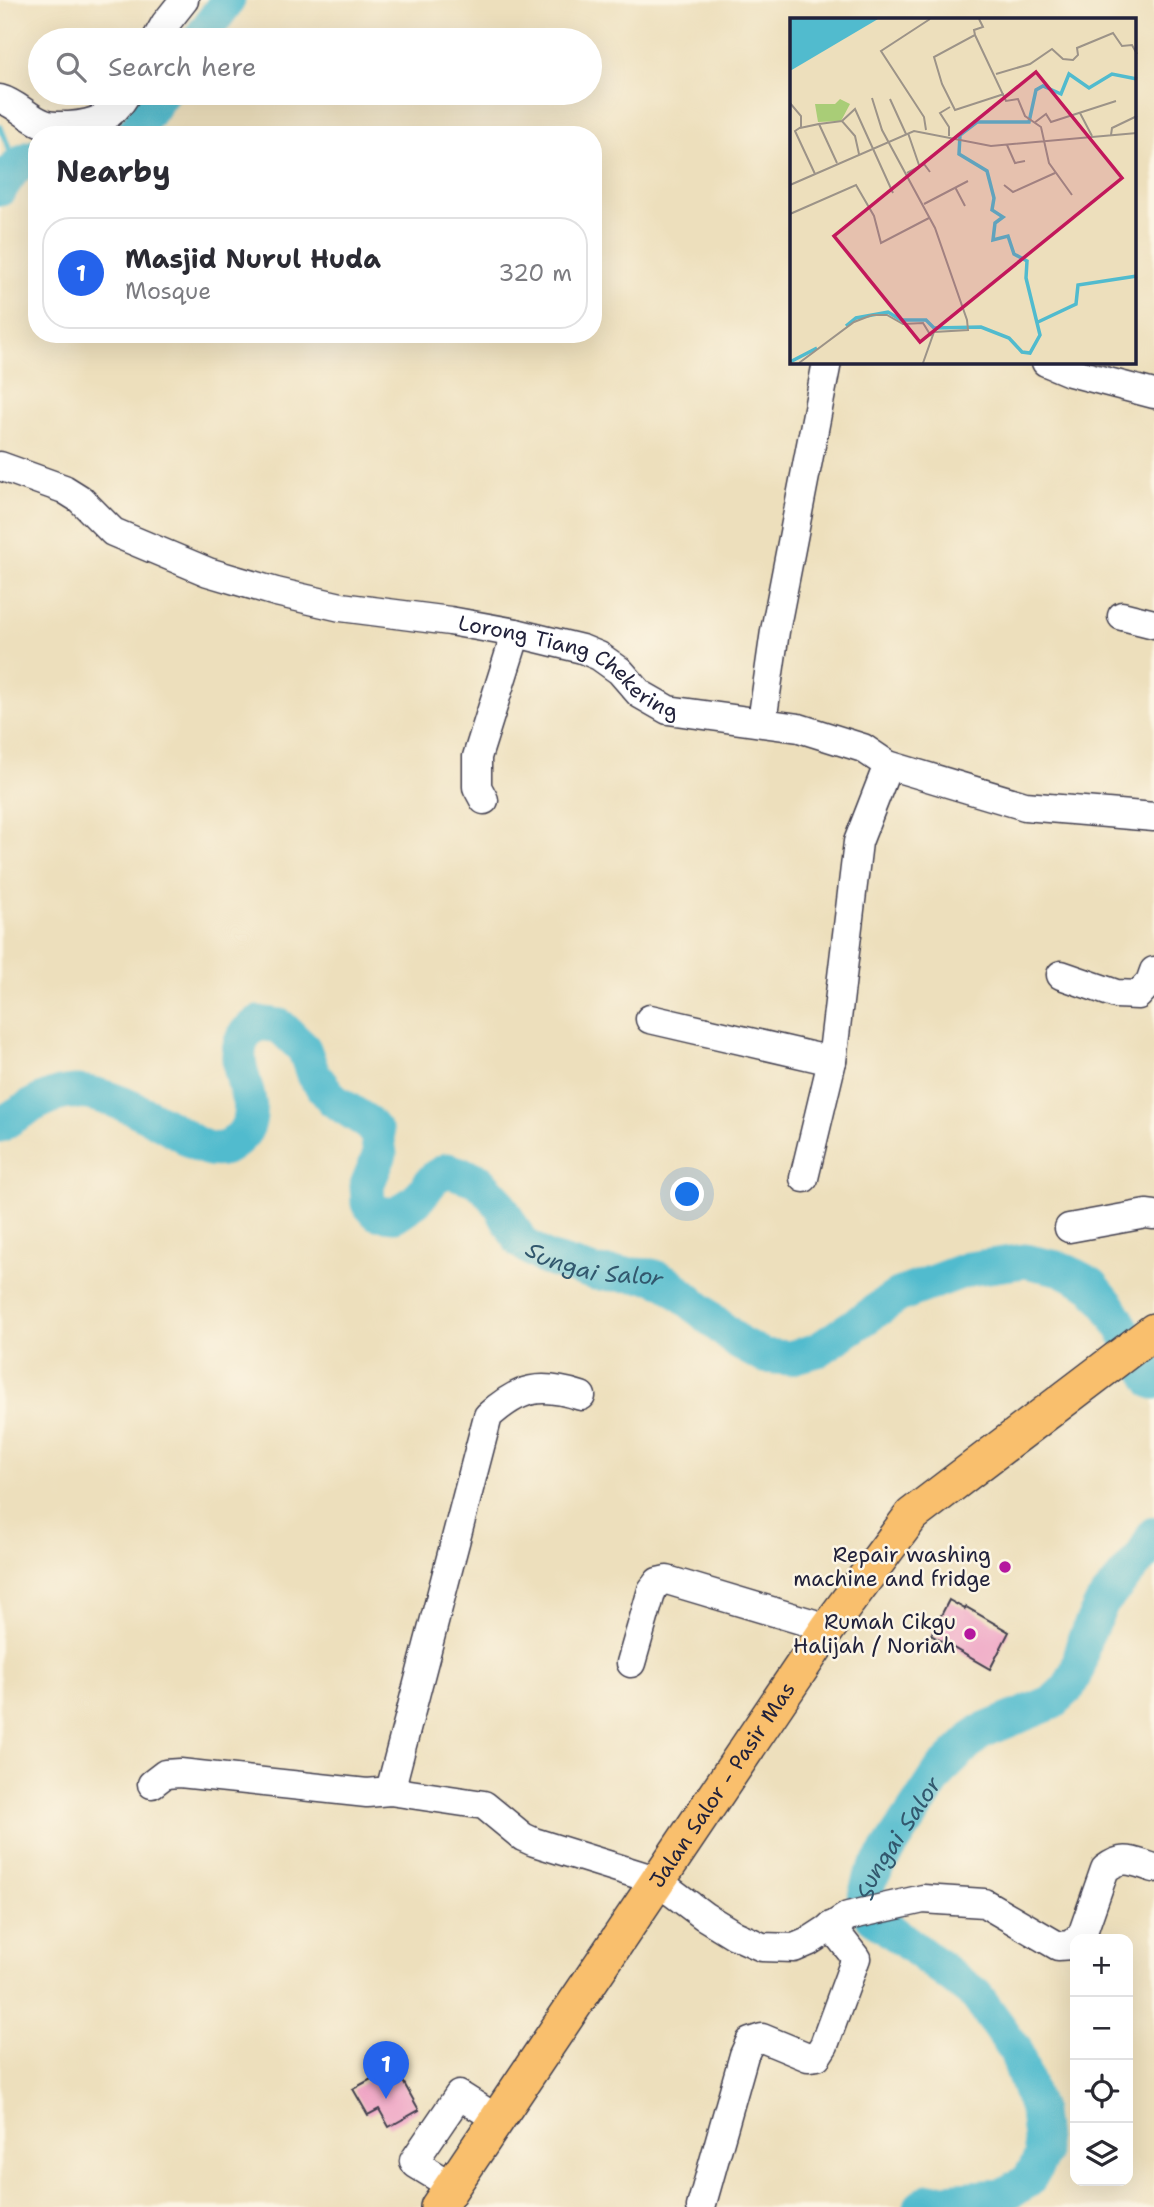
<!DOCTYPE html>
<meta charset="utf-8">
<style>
:root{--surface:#fff;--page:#f2f2f3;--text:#2b2b33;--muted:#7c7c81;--line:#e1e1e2;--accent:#2563eb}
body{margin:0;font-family:"Shantell Sans",sans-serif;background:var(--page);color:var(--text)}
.controls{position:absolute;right:21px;bottom:21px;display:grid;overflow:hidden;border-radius:14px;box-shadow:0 7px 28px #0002}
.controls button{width:63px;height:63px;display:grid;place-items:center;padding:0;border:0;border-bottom:2px solid var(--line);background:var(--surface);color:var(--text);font:35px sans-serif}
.you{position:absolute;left:688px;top:1195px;width:24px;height:24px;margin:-18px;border:5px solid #fff;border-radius:50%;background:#1a73e8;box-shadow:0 0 0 10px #1a73e833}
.badge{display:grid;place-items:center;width:46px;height:46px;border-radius:50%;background:var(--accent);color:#fff;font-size:23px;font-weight:700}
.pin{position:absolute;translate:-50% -58px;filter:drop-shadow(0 2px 4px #0008)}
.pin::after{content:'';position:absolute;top:37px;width:24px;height:21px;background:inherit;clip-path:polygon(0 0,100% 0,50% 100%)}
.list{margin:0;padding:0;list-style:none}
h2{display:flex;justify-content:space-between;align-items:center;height:91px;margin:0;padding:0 28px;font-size:30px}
h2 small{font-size:23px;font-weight:400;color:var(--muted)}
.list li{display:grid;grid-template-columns:46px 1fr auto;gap:21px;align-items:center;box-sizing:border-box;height:112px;margin:0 14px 14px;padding:0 14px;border:2px solid var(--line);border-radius:28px}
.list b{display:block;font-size:26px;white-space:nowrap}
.list p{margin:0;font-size:23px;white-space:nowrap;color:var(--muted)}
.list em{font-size:23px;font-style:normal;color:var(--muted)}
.icon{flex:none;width:38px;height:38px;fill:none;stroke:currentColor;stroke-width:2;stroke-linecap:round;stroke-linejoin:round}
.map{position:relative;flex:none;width:1154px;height:2207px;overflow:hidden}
.search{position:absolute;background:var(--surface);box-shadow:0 7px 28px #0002;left:28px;top:28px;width:574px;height:77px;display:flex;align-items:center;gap:18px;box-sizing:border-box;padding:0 24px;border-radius:38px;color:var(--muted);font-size:26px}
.panel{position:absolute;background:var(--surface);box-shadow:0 7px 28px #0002;left:28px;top:126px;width:574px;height:217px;border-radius:28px}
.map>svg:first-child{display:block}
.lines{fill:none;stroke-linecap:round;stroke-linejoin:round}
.stream{stroke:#51bbce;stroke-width:6}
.river{stroke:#51bbce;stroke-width:35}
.building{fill:#eea0c3}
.minor-casing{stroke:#403e4e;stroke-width:31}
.major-casing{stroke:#403e4e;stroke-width:38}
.minor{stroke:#fff;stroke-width:28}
.major{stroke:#f9bf6d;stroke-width:35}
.poi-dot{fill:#b5179e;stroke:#fcf5e5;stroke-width:2.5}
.labels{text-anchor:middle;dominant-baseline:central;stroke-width:5;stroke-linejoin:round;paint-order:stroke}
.street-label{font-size:21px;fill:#22223b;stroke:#fcf5e5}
.poi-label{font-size:21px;fill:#22223b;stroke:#fcf5e5;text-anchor:end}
.water-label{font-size:23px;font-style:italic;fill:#32586e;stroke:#fcf5e5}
.inset-river{fill:none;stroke:#51bbce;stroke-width:3.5}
.inset-road{fill:none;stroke:#9c9388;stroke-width:2}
.view{fill:#c2185b;fill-opacity:0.15;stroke:#c2185b;stroke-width:3.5}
.inset-edge{fill:none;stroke:#22223b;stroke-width:3.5}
</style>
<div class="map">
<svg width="1154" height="2207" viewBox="0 0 1154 2207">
<rect width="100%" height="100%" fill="#fcf5e5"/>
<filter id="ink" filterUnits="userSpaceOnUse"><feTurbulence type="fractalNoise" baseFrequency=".0143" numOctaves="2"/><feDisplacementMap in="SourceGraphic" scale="14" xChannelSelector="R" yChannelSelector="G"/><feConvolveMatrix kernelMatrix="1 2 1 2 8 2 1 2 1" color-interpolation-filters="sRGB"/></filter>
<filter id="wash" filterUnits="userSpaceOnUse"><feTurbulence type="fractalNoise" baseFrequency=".00686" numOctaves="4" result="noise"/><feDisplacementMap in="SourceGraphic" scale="28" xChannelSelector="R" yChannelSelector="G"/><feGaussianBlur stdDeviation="1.57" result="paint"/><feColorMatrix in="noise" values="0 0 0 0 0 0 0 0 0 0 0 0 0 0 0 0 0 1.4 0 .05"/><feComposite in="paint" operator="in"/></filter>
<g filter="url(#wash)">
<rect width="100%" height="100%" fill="#eddfbc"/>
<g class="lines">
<!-- stream -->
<path class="stream" d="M0 126 16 166"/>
<!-- river -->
<g class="river">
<path d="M199 40 228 0"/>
<path d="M132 135 162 93"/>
<path d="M0 189C10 173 18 160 37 156"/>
<path id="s1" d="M0 1125C21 1112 52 1090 78 1092 111 1094 153 1117 181 1134 193 1142 209 1154 225 1148 230 1147 238 1139 242 1135 268 1105 222 1065 246 1033 248 1030 255 1026 258 1023L280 1026 304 1049 313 1074 333 1100 367 1122 377 1134 380 1154 367 1185 368 1203 377 1213 395 1215 416 1201 435 1177 447 1170 478 1180 496 1199 521 1242 545 1258 595 1273 652 1276 669 1283 739 1343 764 1356 789 1358 818 1350 899 1295 968 1269 1025 1261 1062 1269 1092 1285 1109 1306 1154 1382"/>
<path id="s2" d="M921 2207 929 2201 1001 2196 1028 2181 1042 2156 1037 2112 1015 2049 976 1995 872 1916 864 1900 870 1878 942 1769 980 1732 1053 1702 1068 1688 1078 1668 1084 1640 1102 1603 1143 1555 1154 1534"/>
</g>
</g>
<g id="blocks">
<!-- building -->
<g class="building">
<path d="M949 1600 965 1609 966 1607 1009 1632 990 1669 931 1635Z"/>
<path d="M400 2076 419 2110 389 2127 379 2109 368 2115 353 2089 373 2078 384 2085Z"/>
</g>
</g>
</g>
<g filter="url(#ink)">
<use href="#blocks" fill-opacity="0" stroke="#403e4e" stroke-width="2"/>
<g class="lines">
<!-- minor casing -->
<g class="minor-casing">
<g id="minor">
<path d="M156 40 165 24 184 0"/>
<path d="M0 99C16 103 27 117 42 123 50 127 60 126 69 126 96 124 113 117 127 93"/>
<path d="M1046 362 1070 372 1154 394"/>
<path id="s3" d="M0 466 64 489 80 499 113 532 208 572 276 592 341 607 450 621 516 633 582 649 599 656 620 671 640 694 668 710 799 728 863 748 888 765 1025 806 1154 817"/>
<path d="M1122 616 1154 624"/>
<path d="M762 722 775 631 827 362"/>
<path d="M484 800 477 787V757L516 633"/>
<path d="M1061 975 1116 994 1138 995 1150 982 1154 971"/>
<path d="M650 1019 832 1061"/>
<path d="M804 1178 832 1061 858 842 888 765"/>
<path d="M1069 1228 1146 1214 1154 1215"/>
<path d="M631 1663 652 1590 658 1582 667 1580 828 1628"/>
<path d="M152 1784 165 1774 180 1773 367 1793 390 1791 484 1805 523 1837 534 1842 656 1880 704 1916 735 1935 762 1947 794 1948 808 1942 848 1916 923 1899 984 1903 1058 1946 1072 1945 1075 1942"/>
<path d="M390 1791 488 1416C520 1387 540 1383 581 1396"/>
<path d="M1078 1939 1082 1935 1105 1869C1124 1854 1134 1862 1154 1868"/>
<path d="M452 2186 416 2164 414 2161 459 2095 497 2119"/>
<path d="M701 2207 744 2055 750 2042 762 2038 808 2057 817 2056 824 2045 856 1958 831 1926"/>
</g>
</g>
<!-- major casing -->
<g class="major-casing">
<g id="major">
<path id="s4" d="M438 2207 828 1628 912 1515 1154 1331"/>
</g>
</g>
<!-- minor -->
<use href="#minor" class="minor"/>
<!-- major -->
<use href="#major" class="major"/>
</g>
</g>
<!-- markers -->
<g class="poi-dot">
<circle cx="1005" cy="1567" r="7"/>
<circle cx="970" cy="1634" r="7"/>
</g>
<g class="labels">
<!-- street labels -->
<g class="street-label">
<text stroke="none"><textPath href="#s3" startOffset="614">Lorong Tiang Chekering</textPath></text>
<text stroke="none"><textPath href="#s4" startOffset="509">Jalan Salor - Pasir Mas</textPath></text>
</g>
<!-- poi labels -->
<g class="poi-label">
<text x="991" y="1555">Repair washing<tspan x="991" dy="24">machine and fridge</tspan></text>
<text x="956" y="1622">Rumah Cikgu<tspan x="956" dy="24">Halijah / Noriah</tspan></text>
</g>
<!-- water labels -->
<g class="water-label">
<text stroke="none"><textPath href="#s1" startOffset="922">Sungai Salor</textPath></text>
<text stroke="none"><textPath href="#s2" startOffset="539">Sungai Salor</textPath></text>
</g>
</g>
<!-- overview -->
<g transform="translate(790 18)">
<rect width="346" height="346" fill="#eddfbc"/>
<path d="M50 81 60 86 51 103 28 104 25 86H45Z" fill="#a9cd77"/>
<path d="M0 1H88L0 53Z" fill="#51bbce"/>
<path class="inset-river" d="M248 304 286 286 288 267 347 258M56 308 66 300 98 294 111 302H136L144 310 191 309 219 320 232 334 240 335 250 317 236 260 237 243 224 236 218 218 203 222 205 205 213 199 202 192 204 180 197 153 169 136 170 117 187 104H239L246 72 253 68 271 76 279 56 299 70 322 56 347 61M0 344 27 330"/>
<path class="inset-road" d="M189 1 193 9 184 12 185 17 144 39 152 66 165 92 214 76M185 17 216 83 228 81 235 98 251 109 259 145 282 177M206 56 240 46 262 31 273 41 283 42 288 37 287 30 323 15 332 28 342 27 347 36M82 80 92 112 145 210 177 302 178 312 144 314 133 345M100 81 116 116M0 85 11 98V109L5 113 25 156M290 95 302 118M52 103 65 91 103 175M244 105 256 96 261 104 326 83M29 106 52 103 65 118 69 136M10 110 29 106 47 145M136 112 134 99 91 33 140 1M118 115 129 147M321 117 322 110 347 98M159 118V109L150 95 160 89M217 127 225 145 235 143M117 155 134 146 140 154M0 167 124 113 201 128 347 115M214 167 223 174 265 155M165 169 175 188M134 186 178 163M0 196 66 167 84 198 91 225 139 200M9 345 64 304 82 297H97L113 306 133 305 141 318"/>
<path class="view" d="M246 54 332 160 130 324 44 218Z"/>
<rect width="346" height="346" class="inset-edge"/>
</g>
</svg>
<div class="controls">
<button>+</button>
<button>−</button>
<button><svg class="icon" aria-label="locate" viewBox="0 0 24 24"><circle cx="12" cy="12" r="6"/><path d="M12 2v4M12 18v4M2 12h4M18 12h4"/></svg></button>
<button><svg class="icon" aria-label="layers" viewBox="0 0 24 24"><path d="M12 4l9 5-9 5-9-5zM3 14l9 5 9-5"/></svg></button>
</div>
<div class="you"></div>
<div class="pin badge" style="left:386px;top:2099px">1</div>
<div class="search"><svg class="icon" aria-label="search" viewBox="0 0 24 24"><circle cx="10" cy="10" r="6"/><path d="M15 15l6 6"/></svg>Search here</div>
<section class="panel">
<h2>Nearby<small></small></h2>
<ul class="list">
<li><span class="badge">1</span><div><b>Masjid Nurul Huda</b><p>Mosque</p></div><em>320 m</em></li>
</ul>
</section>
</div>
